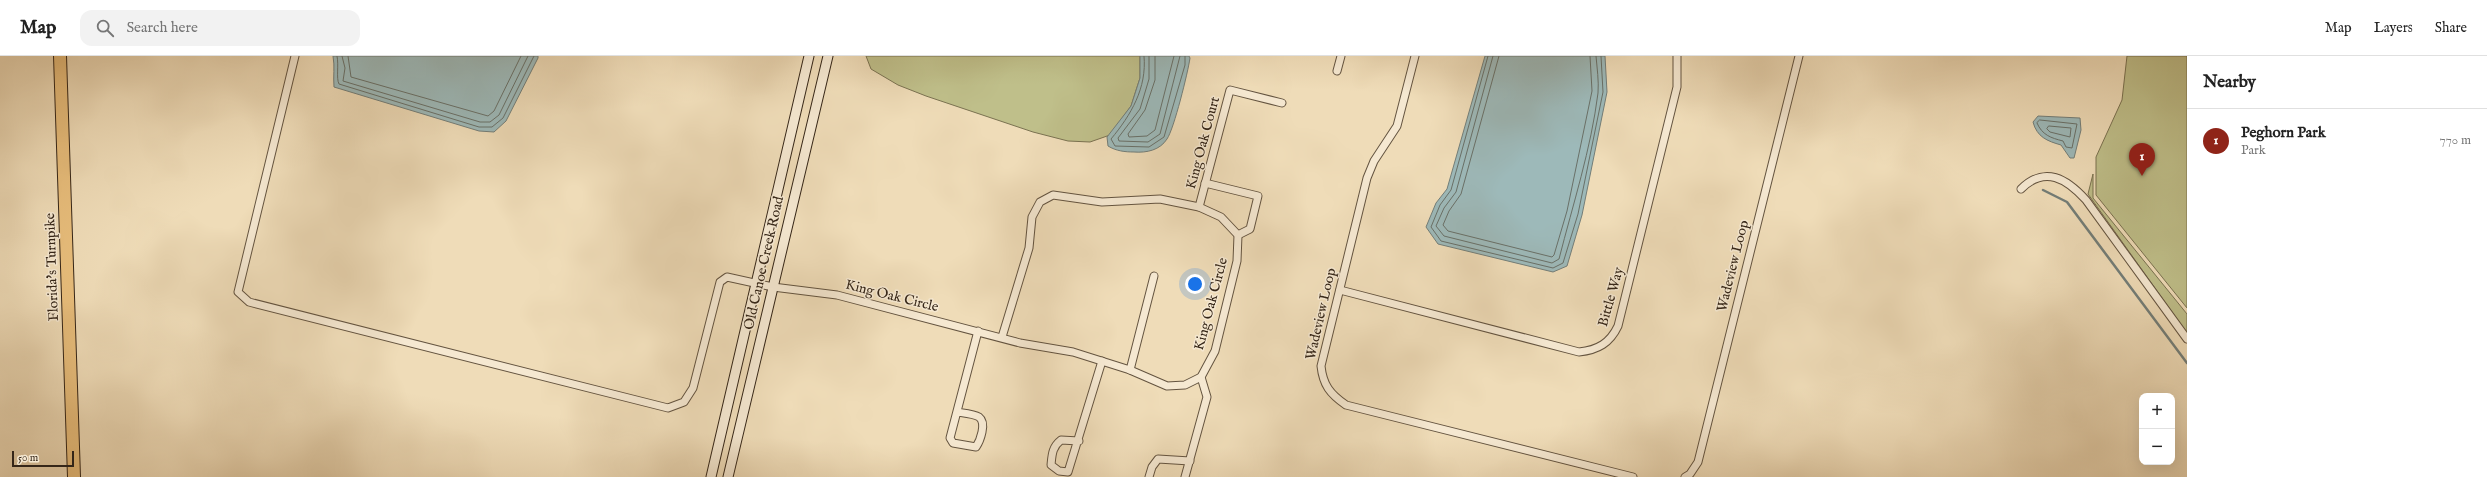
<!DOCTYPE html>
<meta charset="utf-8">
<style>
:root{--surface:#fff;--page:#f2f2f2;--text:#222;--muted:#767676;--line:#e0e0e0;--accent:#8f2418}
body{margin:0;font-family:"IM FELL English",serif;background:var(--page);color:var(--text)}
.controls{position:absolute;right:12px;bottom:12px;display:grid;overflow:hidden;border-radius:8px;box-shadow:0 4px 16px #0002}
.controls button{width:36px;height:36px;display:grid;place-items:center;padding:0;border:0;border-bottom:1px solid var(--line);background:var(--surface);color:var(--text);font:20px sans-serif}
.scale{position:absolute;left:12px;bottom:10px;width:62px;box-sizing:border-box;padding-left:4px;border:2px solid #352618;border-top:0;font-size:11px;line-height:14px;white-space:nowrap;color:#352618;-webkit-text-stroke:3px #f5e8d1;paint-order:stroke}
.you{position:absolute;left:1195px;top:228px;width:14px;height:14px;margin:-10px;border:3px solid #fff;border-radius:50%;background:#1a73e8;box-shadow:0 0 0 6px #1a73e833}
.badge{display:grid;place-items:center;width:26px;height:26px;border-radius:50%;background:var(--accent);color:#fff;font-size:13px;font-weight:700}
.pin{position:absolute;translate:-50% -33px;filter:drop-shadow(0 1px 2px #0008)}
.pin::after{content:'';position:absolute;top:21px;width:14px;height:12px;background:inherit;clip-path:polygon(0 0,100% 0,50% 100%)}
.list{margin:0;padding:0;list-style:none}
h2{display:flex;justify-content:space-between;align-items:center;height:52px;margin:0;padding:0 16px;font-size:17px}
h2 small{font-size:13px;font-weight:400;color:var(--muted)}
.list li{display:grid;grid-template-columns:26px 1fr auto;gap:12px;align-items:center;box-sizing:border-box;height:64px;padding:0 16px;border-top:1px solid var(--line)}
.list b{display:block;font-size:15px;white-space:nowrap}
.list p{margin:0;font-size:13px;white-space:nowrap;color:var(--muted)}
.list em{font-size:13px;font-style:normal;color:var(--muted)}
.icon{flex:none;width:22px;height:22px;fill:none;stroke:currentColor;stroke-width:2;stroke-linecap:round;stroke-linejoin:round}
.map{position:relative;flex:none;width:2187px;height:421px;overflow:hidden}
header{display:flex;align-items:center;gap:24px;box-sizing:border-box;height:56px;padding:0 20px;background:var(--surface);border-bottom:1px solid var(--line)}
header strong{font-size:19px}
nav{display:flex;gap:22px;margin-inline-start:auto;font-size:14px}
.search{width:280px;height:36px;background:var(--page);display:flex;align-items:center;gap:10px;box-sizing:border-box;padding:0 14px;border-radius:12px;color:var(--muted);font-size:15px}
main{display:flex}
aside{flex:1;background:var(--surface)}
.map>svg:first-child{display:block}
.green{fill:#bfbf8a;stroke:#7a7251}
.water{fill:#9db9b9;stroke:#737e79}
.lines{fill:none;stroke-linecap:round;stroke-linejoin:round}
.shore{stroke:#697068;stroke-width:1}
.stream{stroke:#737e79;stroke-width:2.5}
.street-casing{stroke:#645440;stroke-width:9}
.secondary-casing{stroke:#352618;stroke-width:11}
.highway-casing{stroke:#352618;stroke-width:14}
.street{stroke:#f5e8d1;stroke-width:7}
.secondary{stroke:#f5e8d1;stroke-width:9}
.highway{stroke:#e8be7c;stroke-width:12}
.labels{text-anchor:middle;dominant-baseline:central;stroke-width:3;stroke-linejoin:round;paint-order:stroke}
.street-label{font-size:14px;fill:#352618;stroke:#f5e8d1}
</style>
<header>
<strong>Map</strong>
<div class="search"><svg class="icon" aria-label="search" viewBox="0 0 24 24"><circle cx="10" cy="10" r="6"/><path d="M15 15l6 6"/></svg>Search here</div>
<nav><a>Map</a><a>Layers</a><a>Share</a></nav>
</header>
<main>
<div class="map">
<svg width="2187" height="421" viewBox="0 0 2187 421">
<rect width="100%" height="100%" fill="#efdcb8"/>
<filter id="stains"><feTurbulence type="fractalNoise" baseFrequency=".005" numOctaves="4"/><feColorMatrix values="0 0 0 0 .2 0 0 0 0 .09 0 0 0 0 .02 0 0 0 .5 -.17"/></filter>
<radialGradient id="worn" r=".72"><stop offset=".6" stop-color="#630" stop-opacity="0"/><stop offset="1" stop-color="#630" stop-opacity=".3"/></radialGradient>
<!-- green -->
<g class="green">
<path d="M866 0H1140V22L1131 50 1110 79 1090 86 1068 85 1033 76 926 40 898 29 871 13Z"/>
<path d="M2127 0H2187V252L2096 139V101L2122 44Z"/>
<path d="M2093 118V142L2187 258V277L2088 138Z"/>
</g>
<!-- water -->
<g class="water">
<path d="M333 0H538V2L506 65 494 76 479 75 334 31C333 20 335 11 333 0Z"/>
<path d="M1140 0H1189L1190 2C1188 16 1174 73 1167 83 1160 94 1147 97 1134 96 1125 96 1116 95 1108 90L1107 81 1131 50 1140 22Z"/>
<path d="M1485 0H1605L1607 36 1582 159 1567 210 1553 216 1438 188 1426 171 1436 147 1447 133Z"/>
<path d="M2038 60 2080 62 2081 74 2074 102H2070L2061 89C2047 85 2037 81 2033 66Z"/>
</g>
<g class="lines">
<!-- shore -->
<g class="shore">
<path d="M337 0C339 9 336 22 339 28L479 71H492L503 62 534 0"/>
<path d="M342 0 345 12 343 25 480 66H490L499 59 528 0"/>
<path d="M348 0 351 21 488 60 494 55 521 0"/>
<path d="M1144 0C1147 32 1131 59 1111 83L1115 90 1149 91 1164 81 1185 9V0"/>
<path d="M1149 0V23L1140 53 1118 82 1119 85 1148 86 1160 78 1180 0"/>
<path d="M1155 0V24L1145 54 1128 78 1129 81 1147 80 1155 74 1174 0"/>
<path d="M1488 0 1451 134 1440 149 1431 171 1441 185 1553 212 1563 207 1578 158 1603 36 1601 0"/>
<path d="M1493 0 1456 136 1444 152 1436 170 1444 180 1552 207 1559 203C1573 148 1591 93 1598 37 1599 25 1597 12 1596 0"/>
<path d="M1499 0 1461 138 1449 155 1443 169 1448 175 1552 201 1554 199 1567 155 1592 35 1590 0"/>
<path d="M2040 64 2077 68 2072 92 2066 91 2063 85C2051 82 2042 79 2037 67Z"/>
<path d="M2049 70 2071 72 2070 81 2050 76 2047 73Z"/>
</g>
<!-- stream -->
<path class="stream" d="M2043 134 2067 146 2187 307"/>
<!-- street casing -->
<g class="street-casing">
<g id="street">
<path d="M295 0 238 236 249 246 668 352 684 346 693 332 720 226 727 221 773 231 837 239 1020 287 1073 296 1130 314 1167 330 1185 329 1201 321 1215 295 1237 205 1238 179 1221 161 1199 151 1160 143 1102 146 1053 139 1040 146 1032 161 1029 192 1002 281"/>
<path d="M1415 0 1397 70 1374 105 1367 122 1321 310C1323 329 1330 338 1346 349L1633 421"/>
<path d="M1337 15 1341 0"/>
<path d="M1205 127 1258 140 1250 173 1238 179"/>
<path d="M2021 133C2045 109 2067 123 2086 144L2187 283"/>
<path d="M1199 151 1230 34 1282 47"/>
<path d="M1340 234 1579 296C1598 294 1610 287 1618 270L1677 31V0"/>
<path d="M1130 314 1154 220"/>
<path d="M957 356C963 357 974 358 979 361 987 367 980 385 976 391L953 387 950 382 978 275"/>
<path d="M1079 385 1061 384C1052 391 1052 399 1051 409L1059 415 1068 416 1102 305"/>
<path d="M1149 421 1152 411 1158 403 1190 405"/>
<path d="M1185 421 1207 341 1201 321"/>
<path d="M1685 421 1690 418 1698 406 1799 0"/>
</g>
</g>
<!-- secondary casing -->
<g class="secondary-casing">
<g id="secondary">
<path d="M711 421 809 0"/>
<path d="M728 421 828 0"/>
</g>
</g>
<!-- highway casing -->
<g class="highway-casing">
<path id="highway" d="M60 0 74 421"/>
</g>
<!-- street -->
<use href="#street" class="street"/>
<!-- secondary -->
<use href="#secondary" class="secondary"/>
<!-- highway -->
<use href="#highway" class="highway"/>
</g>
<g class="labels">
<!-- street labels -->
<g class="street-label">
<text transform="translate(1203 87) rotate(-75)">King Oak Court</text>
<text transform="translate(764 207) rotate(-77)">Old Canoe Creek Road</text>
<text transform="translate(1733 210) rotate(-76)">Wadeview Loop</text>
<text transform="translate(52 211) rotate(-92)">Florida's Turnpike</text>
<text transform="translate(892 240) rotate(14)">King Oak Circle</text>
<text transform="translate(1611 241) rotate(-74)">Bittle Way</text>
<text transform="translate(1211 248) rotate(-75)">King Oak Circle</text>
<text transform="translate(1321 258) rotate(-77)">Wadeview Loop</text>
</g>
</g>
<rect width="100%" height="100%" filter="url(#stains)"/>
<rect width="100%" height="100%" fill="url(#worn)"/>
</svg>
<div class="controls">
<button>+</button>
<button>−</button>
</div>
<div class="scale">50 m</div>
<div class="you"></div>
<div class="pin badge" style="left:2142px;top:120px">1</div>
</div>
<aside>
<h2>Nearby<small></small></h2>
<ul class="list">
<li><span class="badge">1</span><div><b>Peghorn Park</b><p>Park</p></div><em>770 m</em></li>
</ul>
</aside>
</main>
